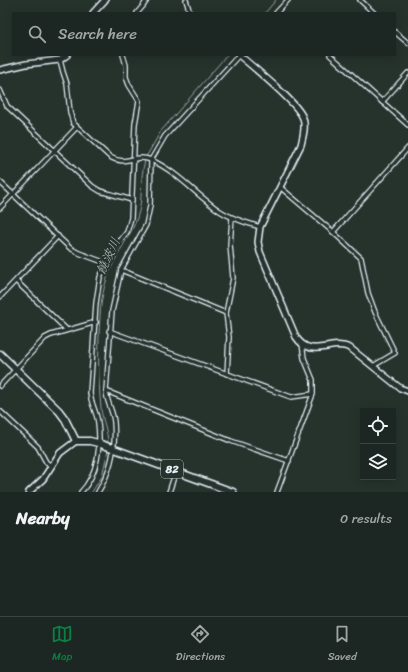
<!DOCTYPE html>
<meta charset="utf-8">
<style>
:root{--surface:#1c2622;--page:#252e2a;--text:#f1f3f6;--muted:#a0a5a5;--line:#3a4340;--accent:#0b8043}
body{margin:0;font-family:Sriracha,"Klee One",sans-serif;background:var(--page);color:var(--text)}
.controls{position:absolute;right:12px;bottom:12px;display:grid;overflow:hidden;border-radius:0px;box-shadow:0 2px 10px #0003}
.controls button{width:36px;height:36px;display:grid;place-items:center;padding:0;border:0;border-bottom:1px solid var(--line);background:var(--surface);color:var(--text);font:20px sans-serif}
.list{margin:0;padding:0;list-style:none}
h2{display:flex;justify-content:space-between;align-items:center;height:52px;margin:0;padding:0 16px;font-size:17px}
h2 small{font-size:13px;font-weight:400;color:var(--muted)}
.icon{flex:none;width:22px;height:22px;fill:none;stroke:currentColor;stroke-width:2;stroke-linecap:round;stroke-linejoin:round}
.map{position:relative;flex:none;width:408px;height:492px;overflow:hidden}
.search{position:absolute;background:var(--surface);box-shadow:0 2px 10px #0003;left:12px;right:12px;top:12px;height:44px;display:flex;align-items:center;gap:10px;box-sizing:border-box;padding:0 14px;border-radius:0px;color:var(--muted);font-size:15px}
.sheet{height:124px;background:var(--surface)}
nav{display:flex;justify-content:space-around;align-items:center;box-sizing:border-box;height:56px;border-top:1px solid var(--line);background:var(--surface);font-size:11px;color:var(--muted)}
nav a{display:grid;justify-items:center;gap:2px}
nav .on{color:var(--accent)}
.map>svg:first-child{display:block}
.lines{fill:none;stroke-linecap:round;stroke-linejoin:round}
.stream{stroke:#98a3a5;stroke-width:1}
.street-casing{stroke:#e8f1f8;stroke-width:6}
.secondary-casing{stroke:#e8f1f8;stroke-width:8}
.primary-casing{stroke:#e8f1f8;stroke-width:9}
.street{stroke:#26332d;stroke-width:3.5}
.secondary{stroke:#26332d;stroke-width:5}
.primary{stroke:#26332d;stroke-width:6}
.labels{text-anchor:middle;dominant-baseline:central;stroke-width:4;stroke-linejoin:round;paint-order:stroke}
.shield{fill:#26332d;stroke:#aeb8bb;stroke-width:1}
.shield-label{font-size:11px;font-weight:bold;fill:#e8f1f8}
.water-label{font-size:13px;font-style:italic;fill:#b3bdc0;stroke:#26332d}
</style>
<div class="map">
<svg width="408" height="492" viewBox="0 0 408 492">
<rect width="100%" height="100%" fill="#26332d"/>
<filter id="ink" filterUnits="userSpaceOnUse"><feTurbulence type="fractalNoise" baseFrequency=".025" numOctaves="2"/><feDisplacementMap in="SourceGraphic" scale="8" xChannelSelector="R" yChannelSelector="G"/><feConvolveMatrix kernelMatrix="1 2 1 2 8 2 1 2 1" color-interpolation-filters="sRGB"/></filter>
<g filter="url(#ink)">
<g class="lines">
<!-- stream -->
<g class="stream">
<path d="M265 13 276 0"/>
<path d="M146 157 161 131 227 55"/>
<path d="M108 443C108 431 102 420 101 408 98 378 98 346 100 316 101 296 106 276 116 258 123 244 132 233 137 218 144 199 139 179 145 161"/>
<path d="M92 492 102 476 108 450"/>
</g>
<!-- street casing -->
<g class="street-casing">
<g id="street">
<path d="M186 0 190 13"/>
<path d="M360 0 374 13"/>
<path d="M137 13 143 6 147 0"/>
<path d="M276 13 288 0"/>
<path d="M395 32 408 43"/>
<path d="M330 55 408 125"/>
<path d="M60 60 63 72 67 84 70 112 73 123 110 157C127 167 134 153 151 160 178 172 196 195 220 211 232 219 247 223 260 227"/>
<path d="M0 90 7 106 92 186 100 191 132 200"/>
<path d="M382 102 408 73"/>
<path d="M0 182 70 248 79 253 106 263"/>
<path d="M280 187 333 232 361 258 368 293 375 312 395 353 373 366"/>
<path d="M0 208 77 127"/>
<path d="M333 232 408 148"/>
<path d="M121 270 226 313"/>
<path d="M16 281 67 330"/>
<path d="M0 297 58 236"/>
<path d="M109 331 291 397 313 394"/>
<path d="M227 374 229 337 226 313 233 278 230 245 232 218"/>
<path d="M0 386 45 338 51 335 96 322"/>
<path d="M106 391 231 441 289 461"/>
<path d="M0 411 38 447 46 462 51 466"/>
<path d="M81 492C98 474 101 447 98 423 97 413 91 404 90 393L96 303 100 277 115 247 127 232 131 218 135 124 139 101 129 85 126 77V65L123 55"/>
<path d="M98 492C111 471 116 446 114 422 113 411 107 403 106 391L112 311 121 270 146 225 150 206 151 160 165 136 239 55"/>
<path d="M169 492 176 471"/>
<path d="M277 492 313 394V380L304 358 302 344"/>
</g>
</g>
<!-- secondary casing -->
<g class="secondary-casing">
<g id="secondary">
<path d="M93 13 105 0"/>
<path d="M239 55C254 68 297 102 303 118 306 127 303 136 301 145L260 227 258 242 260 252 296 337C311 360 331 339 350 348L400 388 408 391"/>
<path d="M0 70 26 64 60 60 67 55"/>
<path d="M29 492 43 479 60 453 76 441"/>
</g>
</g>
<!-- primary casing -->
<g class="primary-casing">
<path id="primary" d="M0 354 59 411 65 419 76 441H90L98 443 233 492"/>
</g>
<!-- street -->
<use href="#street" class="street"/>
<!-- secondary -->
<use href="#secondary" class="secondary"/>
<!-- primary -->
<use href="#primary" class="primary"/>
</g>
</g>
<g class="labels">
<!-- shield labels -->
<rect class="shield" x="161" y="460" width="22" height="18" rx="3"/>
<g class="shield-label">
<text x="172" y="469">82</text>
</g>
<!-- water labels -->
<g class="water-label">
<text transform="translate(108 256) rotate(-65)">饒波川</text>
</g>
</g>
</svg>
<div class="controls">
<button><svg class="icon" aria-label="locate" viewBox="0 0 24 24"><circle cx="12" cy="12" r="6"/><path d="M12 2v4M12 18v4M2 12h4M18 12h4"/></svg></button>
<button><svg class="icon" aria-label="layers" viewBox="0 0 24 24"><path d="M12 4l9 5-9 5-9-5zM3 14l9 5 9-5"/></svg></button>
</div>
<div class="search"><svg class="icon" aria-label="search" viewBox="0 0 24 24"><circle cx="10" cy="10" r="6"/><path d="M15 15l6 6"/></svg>Search here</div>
</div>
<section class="sheet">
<h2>Nearby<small>0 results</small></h2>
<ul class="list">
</ul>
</section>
<nav>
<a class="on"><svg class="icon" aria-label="map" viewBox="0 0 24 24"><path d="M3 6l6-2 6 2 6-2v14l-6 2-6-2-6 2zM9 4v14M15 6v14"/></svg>Map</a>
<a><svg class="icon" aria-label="directions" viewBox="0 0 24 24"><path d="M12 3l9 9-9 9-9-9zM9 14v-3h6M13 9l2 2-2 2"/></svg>Directions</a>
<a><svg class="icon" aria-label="saved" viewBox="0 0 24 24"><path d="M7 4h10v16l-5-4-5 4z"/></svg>Saved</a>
</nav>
